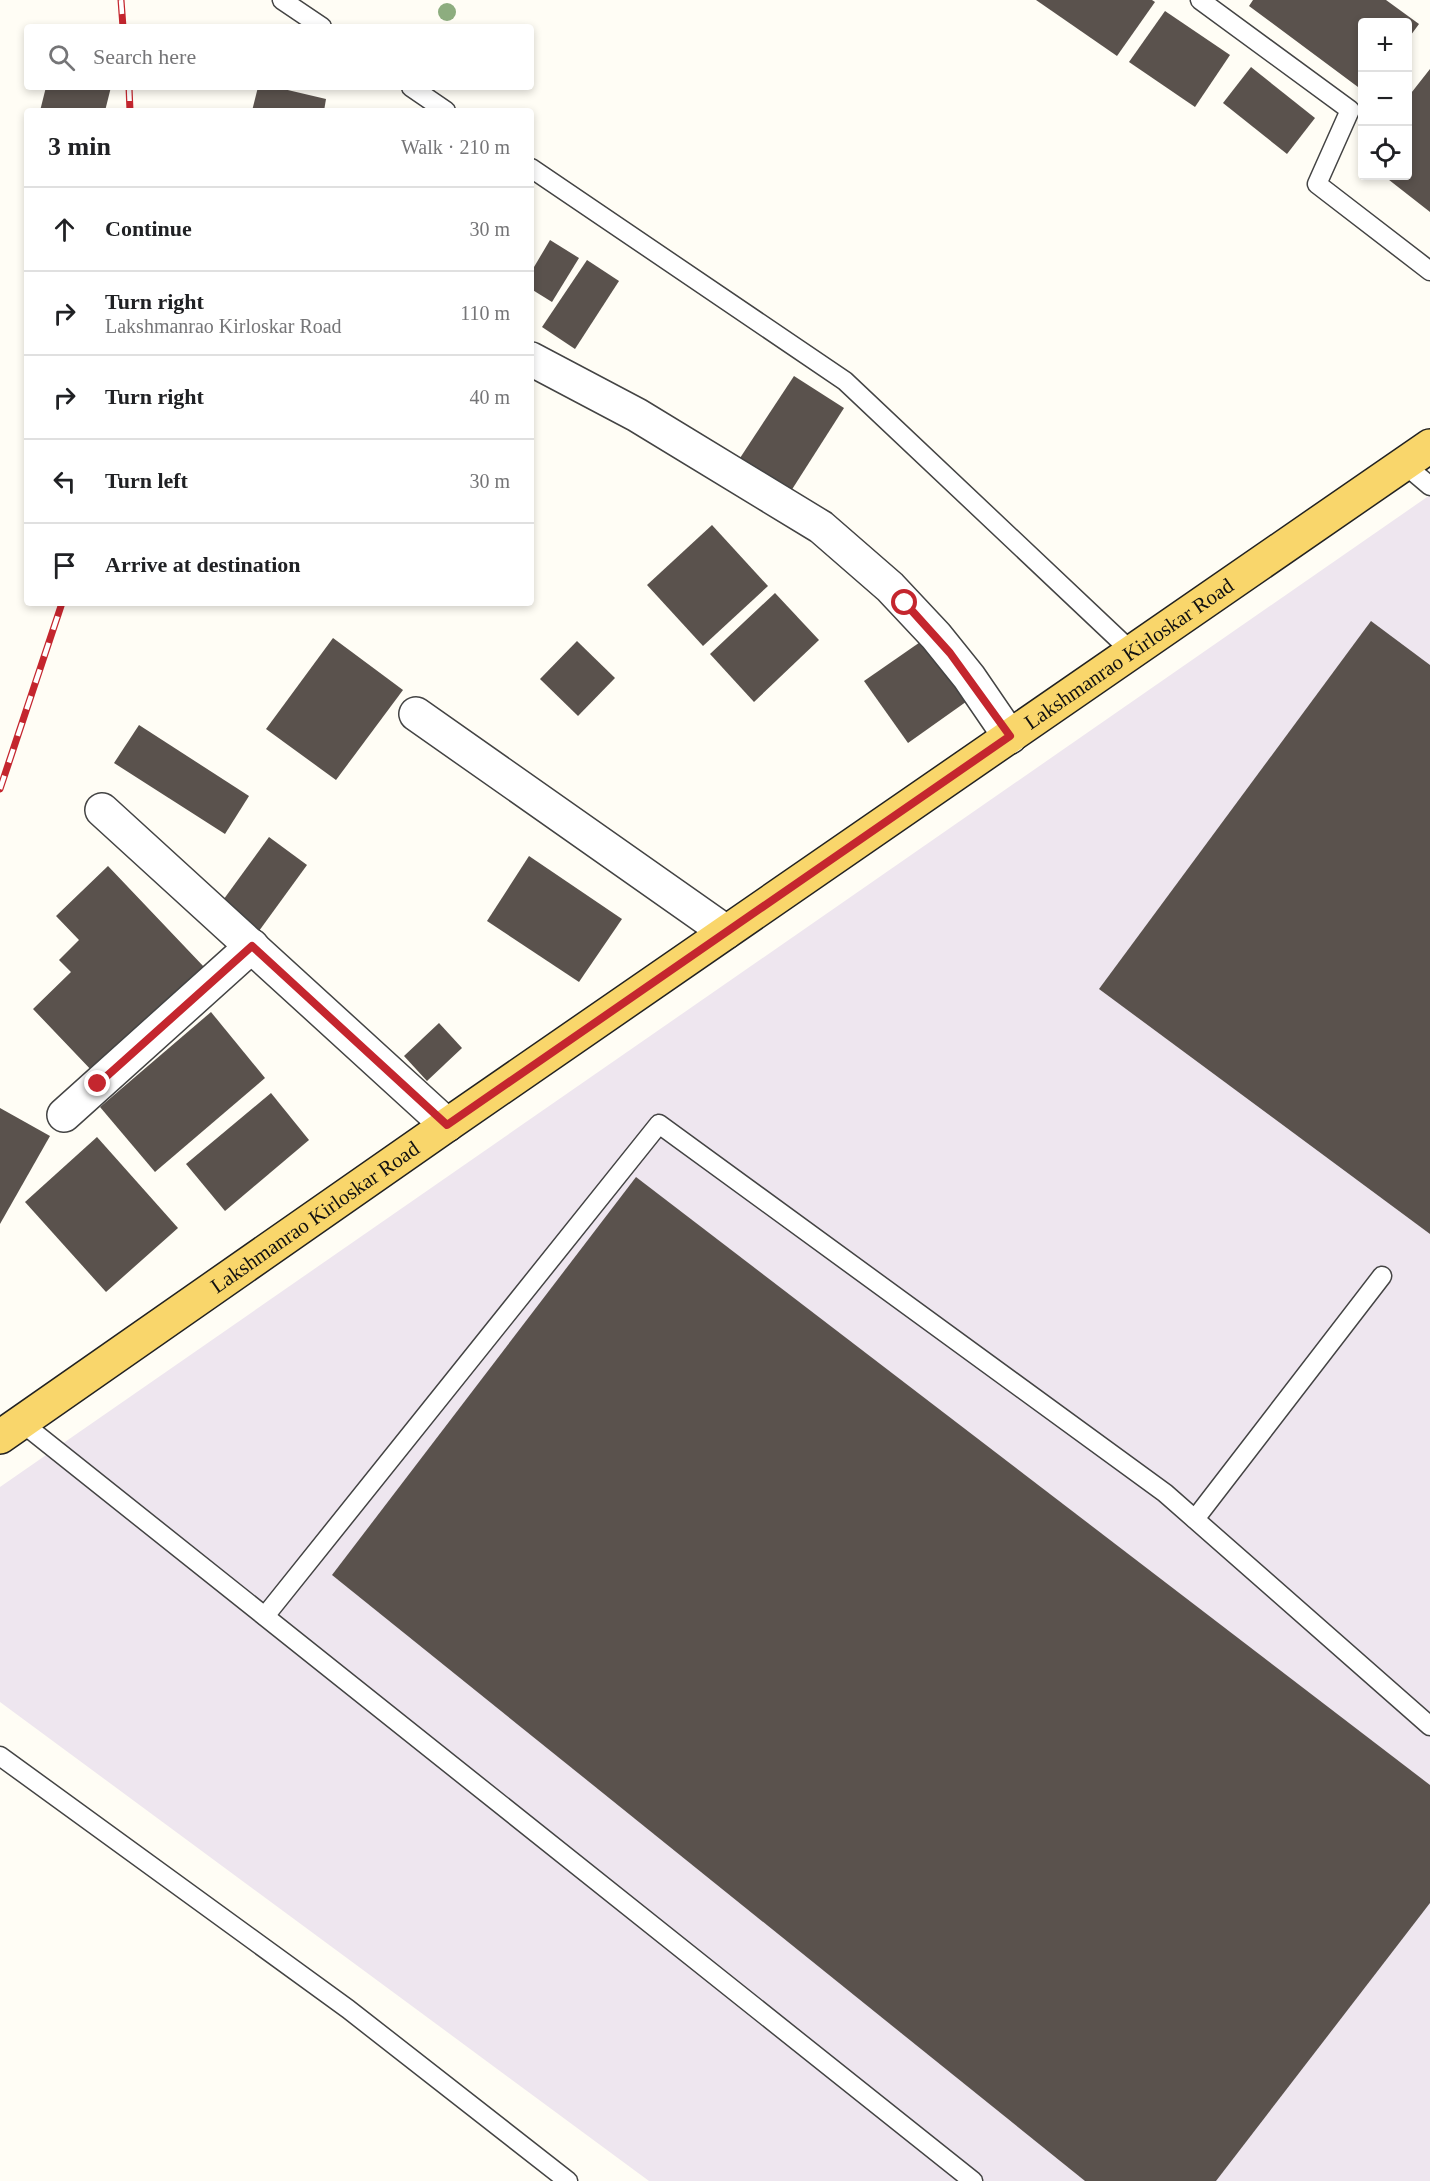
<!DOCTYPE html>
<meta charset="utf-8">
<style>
:root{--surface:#fff;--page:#f2f2f2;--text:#202124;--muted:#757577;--line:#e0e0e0}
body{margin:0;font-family:"Times New Roman",serif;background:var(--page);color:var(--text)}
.controls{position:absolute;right:18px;top:18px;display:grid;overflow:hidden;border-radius:6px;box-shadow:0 3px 9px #0003}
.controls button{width:54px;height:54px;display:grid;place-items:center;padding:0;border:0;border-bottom:2px solid var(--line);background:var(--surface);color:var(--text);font:30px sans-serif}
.stop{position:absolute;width:18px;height:18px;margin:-14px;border:4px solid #c4262e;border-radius:50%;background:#fff}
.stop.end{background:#c4262e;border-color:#fff;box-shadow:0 2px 6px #0008}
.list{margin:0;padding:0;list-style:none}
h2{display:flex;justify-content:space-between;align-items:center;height:78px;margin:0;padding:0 24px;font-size:26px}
h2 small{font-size:20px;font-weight:400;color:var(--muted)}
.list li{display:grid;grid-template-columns:39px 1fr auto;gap:18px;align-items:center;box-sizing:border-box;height:84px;padding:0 24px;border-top:2px solid var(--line)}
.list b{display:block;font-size:22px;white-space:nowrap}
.list p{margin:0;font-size:20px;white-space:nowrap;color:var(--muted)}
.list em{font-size:20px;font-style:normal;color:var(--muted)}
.icon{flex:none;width:33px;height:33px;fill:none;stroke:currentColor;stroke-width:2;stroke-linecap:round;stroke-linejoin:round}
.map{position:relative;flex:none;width:1430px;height:2181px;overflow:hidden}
.search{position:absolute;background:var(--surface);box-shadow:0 3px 9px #0003;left:24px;top:24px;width:510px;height:66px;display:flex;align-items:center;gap:15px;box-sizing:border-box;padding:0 21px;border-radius:6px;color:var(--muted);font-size:22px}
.panel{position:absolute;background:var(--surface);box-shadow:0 3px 9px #0003;left:24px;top:108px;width:510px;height:498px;border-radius:6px}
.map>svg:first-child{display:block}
.industrial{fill:#eee6ef}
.building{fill:#5a524d}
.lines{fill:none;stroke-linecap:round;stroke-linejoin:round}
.service-casing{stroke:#444;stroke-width:21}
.minor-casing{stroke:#444;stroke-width:36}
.primary-casing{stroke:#222;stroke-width:36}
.service{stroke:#fff;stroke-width:18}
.minor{stroke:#fff;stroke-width:33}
.primary{stroke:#f9d66b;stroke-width:33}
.rail-casing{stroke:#c4262e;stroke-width:7}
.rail{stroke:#fff;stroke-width:4.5;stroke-dasharray:14;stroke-linecap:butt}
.tree{fill:#8dad7f}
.route{stroke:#c4262e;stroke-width:8}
.labels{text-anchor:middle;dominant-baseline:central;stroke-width:6;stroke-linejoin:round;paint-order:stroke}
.street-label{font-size:21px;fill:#111;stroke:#fff}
</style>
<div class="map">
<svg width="1430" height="2181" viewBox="0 0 1430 2181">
<rect width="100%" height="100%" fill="#fffdf5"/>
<!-- industrial -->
<path class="industrial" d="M1430 495V2181H649L0 1702V1487Z"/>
<!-- building -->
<g class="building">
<path d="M1036 0H1152L1155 2 1117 56Z"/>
<path d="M1253 0H1386L1419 24 1408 39V22H1362V90L1249 6Z"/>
<path d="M1165 11 1230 55 1195 107 1129 62Z"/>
<path d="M1251 67 1315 118 1287 154 1223 103Z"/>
<path d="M1430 69V212L1384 176H1408V97Z"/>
<path d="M46 87H111L105 111H40Z"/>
<path d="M258 87H275L326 99 324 111H252Z"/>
<path d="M550 240 579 258 552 302 531 289V272Z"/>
<path d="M587 260 619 281 575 349 542 327Z"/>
<path d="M794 376 844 408 791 491 740 458Z"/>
<path d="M712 525 768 586 703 646 647 585Z"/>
<path d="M775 593 819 640 754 702 710 654Z"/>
<path d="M1371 621 1430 665V1234L1099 989Z"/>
<path d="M333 638 403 690 336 780 266 729Z"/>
<path d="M926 638 970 699 908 743 864 681Z"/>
<path d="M577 641 615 678 578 716 540 679Z"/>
<path d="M139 725 249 796 225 834 114 763Z"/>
<path d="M269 837 307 865 259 931 221 903Z"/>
<path d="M529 856 622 919 579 982 487 921Z"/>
<path d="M108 866 205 968 95 1074 33 1009 71 972 59 960 79 940 56 916Z"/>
<path d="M211 1012 265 1078 155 1172 100 1107Z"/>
<path d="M439 1023 462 1048 427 1081 404 1056Z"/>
<path d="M271 1093 309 1140 225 1211 186 1164Z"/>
<path d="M0 1108 50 1136 0 1224Z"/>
<path d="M97 1137 178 1228 106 1292 25 1202Z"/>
<path d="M636 1177 1430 1785V1903L1216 2181H1085L332 1575Z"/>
</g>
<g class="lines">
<!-- service casing -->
<g class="service-casing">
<g id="service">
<path d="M282 0 322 27"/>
<path d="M1200 0 1350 110 1317 184 1430 271"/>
<path d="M411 87 446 111"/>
<path d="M531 168 845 381 1132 652"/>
<path d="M1404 464 1430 486"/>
<path d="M21 1422 973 2181"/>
<path d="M1195 1519 1382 1276"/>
<path d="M265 1616 659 1124 1165 1493 1430 1726"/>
<path d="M0 1756 348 2009 568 2181"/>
</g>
</g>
<!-- minor casing -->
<g class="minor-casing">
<g id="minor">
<path d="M531 359 637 415 821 527 890 587 936 636 969 677 1010 737"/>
<path d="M416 714 726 932"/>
<path d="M102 810 447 1125"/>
<path d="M64 1115 252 946"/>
</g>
</g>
<!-- primary casing -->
<g class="primary-casing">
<g id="primary">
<path id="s1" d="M0 1437 447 1125 1430 446"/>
</g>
</g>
<!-- service -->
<use href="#service" class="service"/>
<!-- minor -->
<use href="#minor" class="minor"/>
<!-- primary -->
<use href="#primary" class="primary"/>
<!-- rail casing -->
<g class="rail-casing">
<g id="rail">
<path d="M121 0 123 27"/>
<path d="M129 87 130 111"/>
<path d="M0 789 62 603"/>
</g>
</g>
<!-- rail -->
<use href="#rail" class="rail"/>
</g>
<!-- trees -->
<circle class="tree" cx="447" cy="12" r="9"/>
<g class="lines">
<!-- route -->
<path class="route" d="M98 1084 252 946 447 1125 1010 736 950 653 905 603"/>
</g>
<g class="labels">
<!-- street labels -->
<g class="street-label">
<text stroke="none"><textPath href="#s1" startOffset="1374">Lakshmanrao Kirloskar Road</textPath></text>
<text stroke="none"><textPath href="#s1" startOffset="384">Lakshmanrao Kirloskar Road</textPath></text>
</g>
</g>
</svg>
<div class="controls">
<button>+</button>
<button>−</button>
<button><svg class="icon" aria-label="locate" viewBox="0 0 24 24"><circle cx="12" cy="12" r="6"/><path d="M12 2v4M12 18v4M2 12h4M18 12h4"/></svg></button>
</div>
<div class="stop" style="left:905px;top:603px"></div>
<div class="stop end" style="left:98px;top:1084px"></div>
<div class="search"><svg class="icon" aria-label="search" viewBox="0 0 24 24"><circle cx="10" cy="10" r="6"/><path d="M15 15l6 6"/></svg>Search here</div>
<section class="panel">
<h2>3 min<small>Walk · 210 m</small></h2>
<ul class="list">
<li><svg class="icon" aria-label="ahead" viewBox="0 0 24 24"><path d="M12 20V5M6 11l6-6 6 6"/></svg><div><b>Continue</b></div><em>30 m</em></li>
<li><svg class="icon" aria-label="right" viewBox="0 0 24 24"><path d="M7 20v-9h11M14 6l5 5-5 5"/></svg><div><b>Turn right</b><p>Lakshmanrao Kirloskar Road</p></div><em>110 m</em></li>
<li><svg class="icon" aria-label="right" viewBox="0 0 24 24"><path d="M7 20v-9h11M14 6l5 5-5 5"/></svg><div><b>Turn right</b></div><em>40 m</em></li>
<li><svg class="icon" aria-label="left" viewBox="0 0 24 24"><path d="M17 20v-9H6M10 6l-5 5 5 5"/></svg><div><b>Turn left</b></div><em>30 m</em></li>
<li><svg class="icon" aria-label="arrive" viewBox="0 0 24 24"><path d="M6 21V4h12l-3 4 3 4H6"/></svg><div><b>Arrive at destination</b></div></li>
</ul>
</section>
</div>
